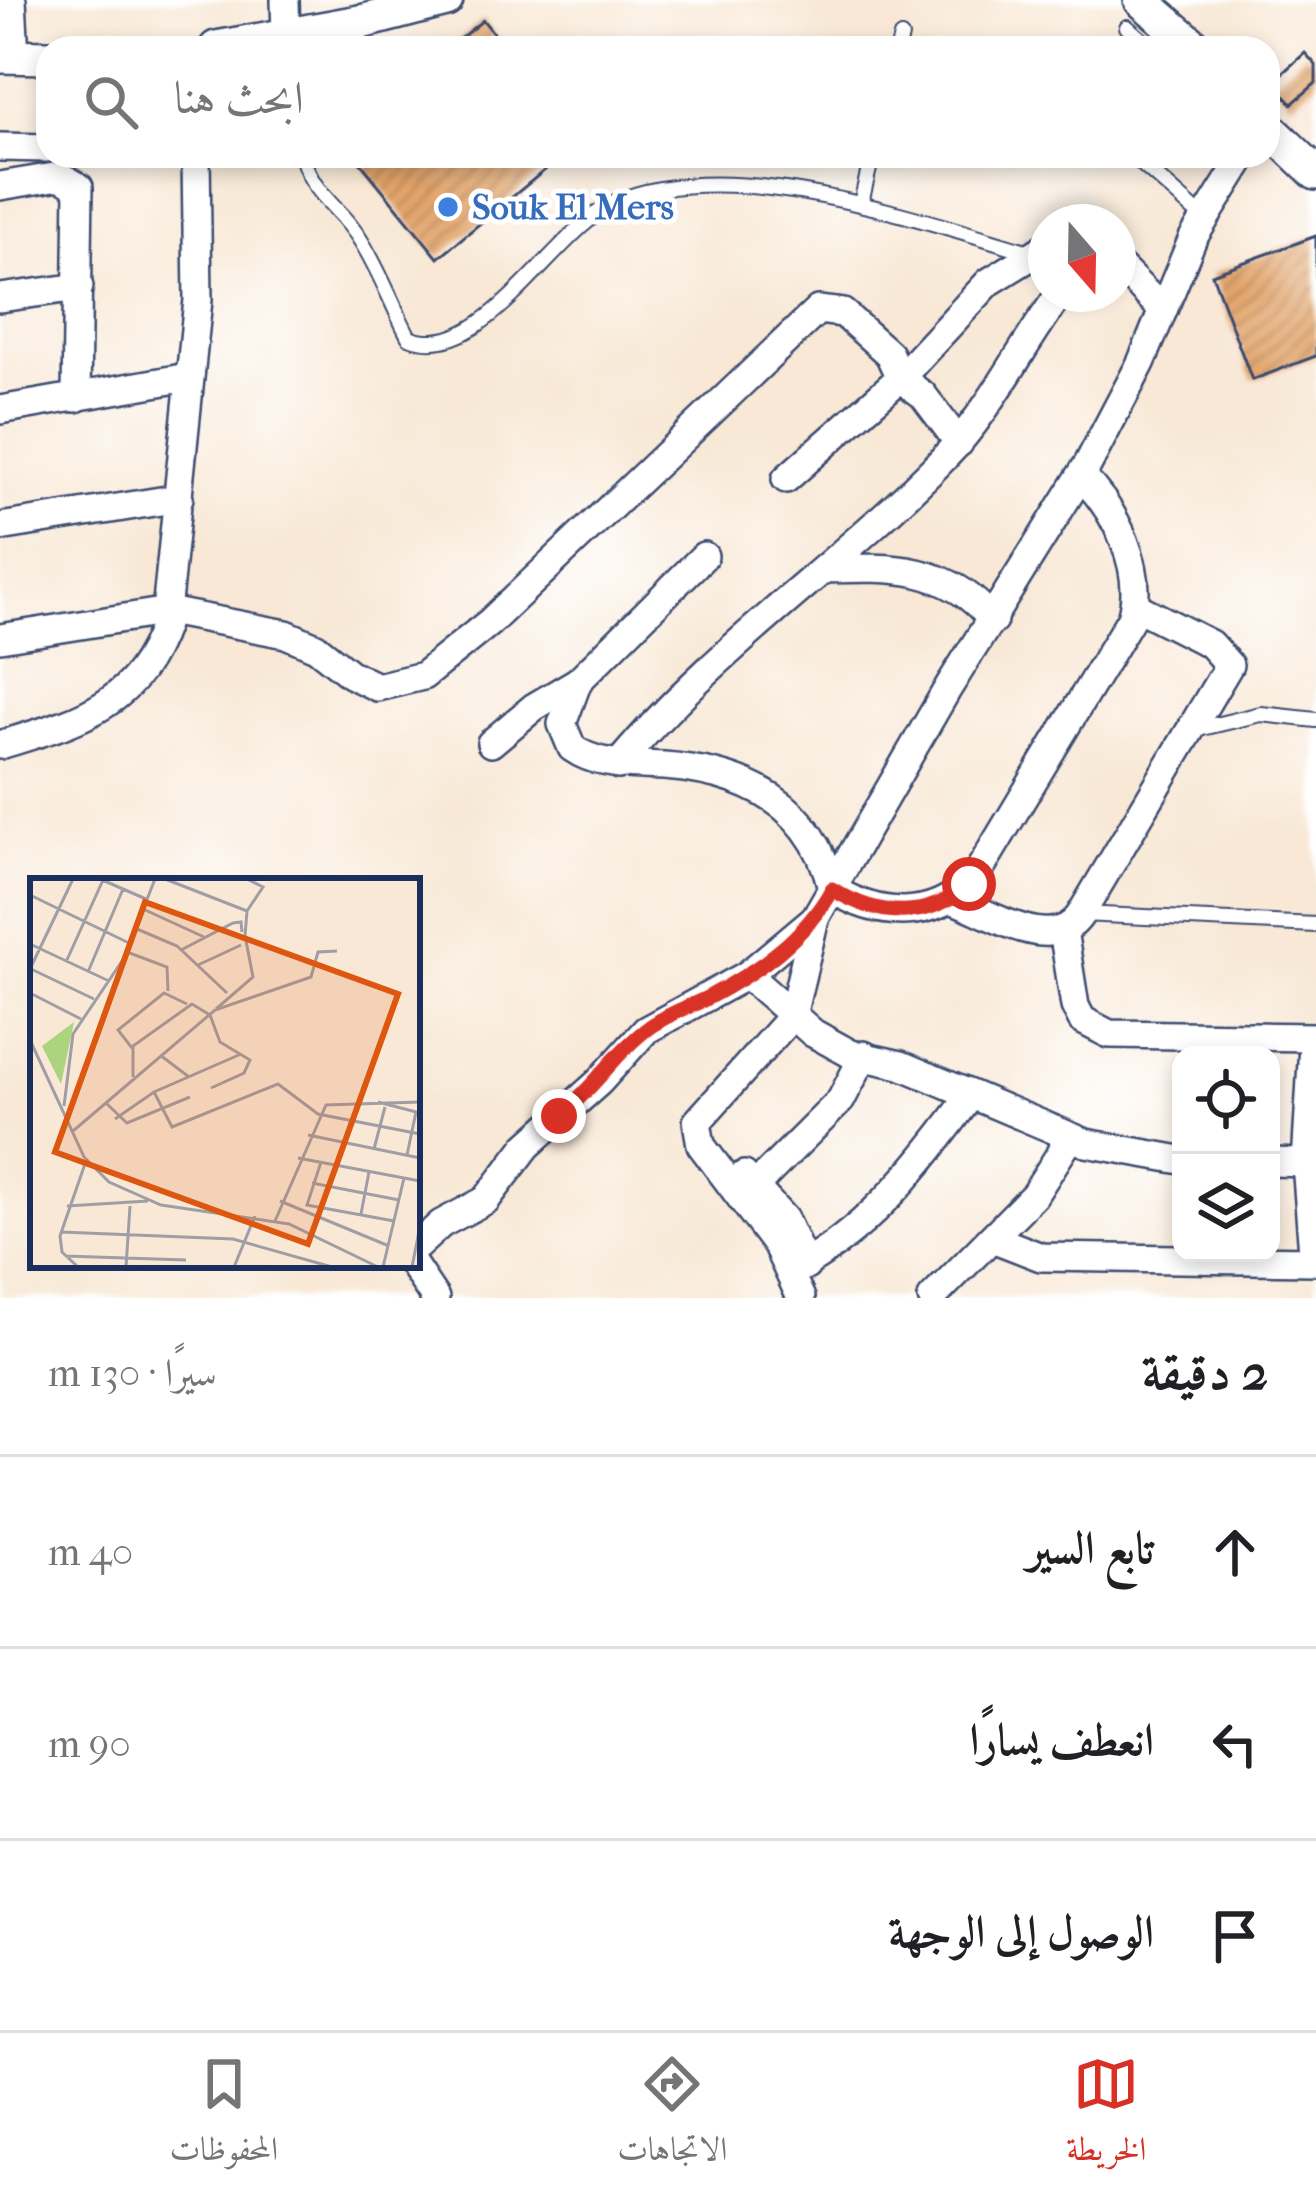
<!DOCTYPE html>
<html lang="ar">
<meta charset="utf-8">
<style>
:root{--surface:#fff;--page:#f2f2f2;--text:#202124;--muted:#757577;--line:#e0e0e0;--accent:#d93025}
body{margin:0;font-family:"IM FELL French Canon",Amiri,serif;background:var(--page);color:var(--text);direction:rtl}
.controls{position:absolute;right:36px;bottom:36px;display:grid;overflow:hidden;border-radius:24px;box-shadow:0 6px 18px #0003}
.controls button{width:108px;height:108px;display:grid;place-items:center;padding:0;border:0;border-bottom:3px solid var(--line);background:var(--surface);color:var(--text);font:60px sans-serif}
.compass{position:absolute;left:1028px;top:204px;width:108px;height:108px;border-radius:50%;background:var(--surface);box-shadow:0 6px 18px #0003;rotate:160deg}
.stop{position:absolute;width:36px;height:36px;margin:-27px;border:9px solid #d93025;border-radius:50%;background:#fff}
.stop.end{background:#d93025;border-color:#fff;box-shadow:0 3px 12px #0008}
.list{margin:0;padding:0;list-style:none}
h2{display:flex;justify-content:space-between;align-items:center;height:156px;margin:0;padding:0 48px;font-size:51px}
h2 small{font-size:39px;font-weight:400;color:var(--muted)}
.list li{display:grid;grid-template-columns:78px 1fr auto;gap:36px;align-items:center;box-sizing:border-box;height:192px;padding:0 48px;border-top:3px solid var(--line)}
.list b{display:block;font-size:45px;white-space:nowrap}
.list em{font-size:39px;font-style:normal;color:var(--muted)}
.icon{flex:none;width:66px;height:66px;fill:none;stroke:currentColor;stroke-width:2;stroke-linecap:round;stroke-linejoin:round}
.map{position:relative;flex:none;width:1316px;height:1298px;overflow:hidden;direction:ltr}
.search{position:absolute;background:var(--surface);box-shadow:0 6px 18px #0003;left:36px;right:36px;top:36px;height:132px;display:flex;align-items:center;gap:30px;box-sizing:border-box;padding:0 42px;border-radius:36px;color:var(--muted);font-size:45px}
.sheet{height:732px;background:var(--surface)}
nav{display:flex;justify-content:space-around;align-items:center;box-sizing:border-box;height:168px;border-top:3px solid var(--line);background:var(--surface);font-size:33px;color:var(--muted)}
nav a{display:grid;justify-items:center;gap:6px}
nav .on{color:var(--accent)}
.map>svg:first-child{display:block}
.building{fill:url(#building-hatch)}
.lines{fill:none;stroke-linecap:round;stroke-linejoin:round}
.service-casing{stroke:#3c4b70;stroke-width:18}
.minor-casing{stroke:#3c4b70;stroke-width:32}
.tertiary-casing{stroke:#3c4b70;stroke-width:38}
.service{stroke:#fff;stroke-width:14}
.minor{stroke:#fff;stroke-width:27}
.tertiary{stroke:#fff;stroke-width:33}
.route{stroke:#d93025;stroke-width:15}
.shop-dot{fill:#3f7fe0;stroke:#fff;stroke-width:4.5}
.labels{text-anchor:middle;dominant-baseline:central;stroke-width:10;stroke-linejoin:round;paint-order:stroke}
.shop-label{font-size:36px;font-weight:bold;fill:#366cbe;stroke:#fff;text-anchor:start}
.inset-road{fill:none;stroke:#a09ea5;stroke-width:3}
.view{fill:#de5710;fill-opacity:0.15;stroke:#de5710;stroke-width:6}
.inset-edge{fill:none;stroke:#1b2f5e;stroke-width:6}
</style>
<div class="map">
<svg width="1316" height="1298" viewBox="0 0 1316 1298">
<defs>
<pattern id="building-hatch" width="6" height="6" patternUnits="userSpaceOnUse" patternTransform="scale(3)"><rect width="6" height="6" fill="#e4a56a"/><path d="M-1 1l2-2M0 6l6-6M5 7l2-2" fill="none" stroke="#b8875a"/></pattern>
</defs>
<rect width="100%" height="100%" fill="#fff"/>
<filter id="ink" filterUnits="userSpaceOnUse"><feTurbulence type="fractalNoise" baseFrequency=".00833" numOctaves="2"/><feDisplacementMap in="SourceGraphic" scale="24" xChannelSelector="R" yChannelSelector="G"/><feConvolveMatrix kernelMatrix="1 2 1 2 8 2 1 2 1" color-interpolation-filters="sRGB"/></filter>
<filter id="wash" filterUnits="userSpaceOnUse"><feTurbulence type="fractalNoise" baseFrequency=".004" numOctaves="4" result="noise"/><feDisplacementMap in="SourceGraphic" scale="48" xChannelSelector="R" yChannelSelector="G"/><feGaussianBlur stdDeviation="2.7" result="paint"/><feColorMatrix in="noise" values="0 0 0 0 0 0 0 0 0 0 0 0 0 0 0 0 0 1.4 0 .05"/><feComposite in="paint" operator="in"/></filter>
<g filter="url(#wash)">
<rect width="100%" height="100%" fill="#f8e8d5"/>
<g id="blocks">
<!-- building -->
<g class="building">
<path d="M483 20 505 48H448Z"/>
<path d="M1305 53 1316 65V83L1292 104 1272 82Z"/>
<path d="M355 156H562L438 258Z"/>
<path d="M1316 236V356L1252 380 1212 274Z"/>
</g>
</g>
</g>
<g filter="url(#ink)">
<use href="#blocks" fill-opacity="0" stroke="#3c4b70" stroke-width="3"/>
<g class="lines">
<!-- service casing -->
<g class="service-casing">
<g id="service">
<path d="M1127 27 1151 48"/>
<path d="M898 48 901 37"/>
<path d="M302 156C314 198 340 206 361 241 380 271 392 305 409 337 483 367 555 229 616 202 729 153 917 219 1030 252"/>
<path d="M1133 156 1203 218"/>
<path d="M861 203 872 156"/>
<path d="M1194 730 1261 714 1316 720"/>
<path d="M1081 914 1316 925"/>
</g>
</g>
<!-- minor casing -->
<g class="minor-casing">
<g id="minor">
<path d="M12 0 15 56"/>
<path d="M285 0 286 38"/>
<path d="M0 147 48 148"/>
<path d="M0 186 60 176 79 187 76 398"/>
<path d="M1118 265 1163 310"/>
<path d="M0 298 79 287"/>
<path d="M0 410 188 377"/>
<path d="M786 479 900 378 989 282 1046 247"/>
<path d="M0 527 179 498"/>
<path d="M704 556 578 681 562 724 572 748C599 767 632 764 664 766 745 772 814 804 832 889 883 920 943 922 980 869L1131 618C1146 570 1115 509 1081 476"/>
<path d="M825 569C891 567 948 564 993 621"/>
<path d="M0 638 168 611 286 634 316 647 350 674 377 687 423 676 490 622 818 310 843 313 889 354 900 378 923 395 959 443"/>
<path d="M491 743 534 707 578 681"/>
<path d="M0 745C81 720 136 707 165 622L198 300 196 156"/>
<path d="M618 765C714 648 840 566 944 458 992 409 1020 348 1060 294"/>
<path d="M953 900C989 912 1053 957 1081 914L1229 665 1210 644 1135 606"/>
<path d="M1063 930 1075 1006 1082 1020 1109 1034 1316 1037"/>
<path d="M747 975 813 1033 851 1054 901 1065 1086 1143 1181 1160"/>
<path d="M1271 1162 1309 1163"/>
<path d="M744 1175 784 1219 806 1266"/>
<path d="M755 1186 841 1100 864 1055"/>
<path d="M992 1238 1041 1257 1316 1261"/>
<path d="M417 1246 441 1224 486 1200 527 1146 599 1082 646 1030 747 975 815 918 948 688 1088 464 1141 363 1193 238 1244 156"/>
<path d="M805 1264C874 1224 925 1158 971 1095"/>
<path d="M413 1265 435 1298"/>
<path d="M801 1298 777 1246 701 1145 697 1122 792 1016 815 918"/>
<path d="M932 1298 1034 1195 1071 1137"/>
</g>
</g>
<!-- tertiary casing -->
<g class="tertiary-casing">
<g id="tertiary">
<path d="M1141 0 1197 48"/>
<path d="M216 48 365 21 446 0"/>
<path d="M0 56 48 57"/>
<path d="M1268 127 1316 173"/>
<path d="M1316 1045 1309 1163 1316 1253"/>
</g>
</g>
<!-- service -->
<use href="#service" class="service"/>
<!-- minor -->
<use href="#minor" class="minor"/>
<!-- tertiary -->
<use href="#tertiary" class="tertiary"/>
</g>
</g>
<g class="lines" filter="url(#ink)">
<!-- route -->
<path class="route" d="M559 1116C594 1089 616 1051 651 1026 669 1013 690 1007 709 997 758 971 805 938 832 889 877 917 928 922 969 884"/>
</g>
<!-- markers -->
<circle class="shop-dot" cx="448" cy="207" r="12"/>
<g class="labels">
<!-- shop labels -->
<g class="shop-label">
<text x="472" y="207">Souk El Mers</text>
</g>
</g>
<!-- overview -->
<g transform="translate(30 878)">
<rect width="390" height="390" fill="#f8e8d5"/>
<path d="M44 144 31 206 12 168Z" fill="#acd47f"/>
<path class="inset-road" d="M70 1 116 21M135 1 217 33M0 17 101 66M113 31 174 59M107 51 147 68 197 115M0 66 79 103M151 72 203 45 211 44 212 54M97 74 137 89 138 113M36 84 73 2M168 87 211 67M0 91 43 1M1 91 64 121M58 94 93 11M0 115 51 141M186 131 223 99 215 58 217 33 233 9 217 1M0 162 54 279 79 304 131 327 259 346 348 389M102 170 88 152 134 115 157 126M130 177 159 199M103 199V168L162 126 180 137 190 164 220 182 214 195 181 210M124 214 142 249 248 206 288 236 390 256M348 224 390 235M76 225 97 245 160 219M34 228 43 156 94 80 125 1M85 241 124 214 211 176M43 253 185 132 281 99 288 74 307 73M278 257 390 280M344 271 355 229M377 277 386 234M268 280 390 303M291 284 277 327 364 343M282 305 369 322M250 323 359 368M37 328 118 323M331 336 339 294M245 343 296 227 390 224M31 354 203 361 302 389M35 378 156 382M48 389 32 374 30 358 56 283M96 389 100 328M204 389 225 338M353 389 374 300M382 389 390 348"/>
<path class="view" d="M115 24 368 116 278 366 25 274Z"/>
<rect width="390" height="390" class="inset-edge"/>
</g>
</svg>
<div class="controls">
<button><svg class="icon" aria-label="locate" viewBox="0 0 24 24"><circle cx="12" cy="12" r="6"/><path d="M12 2v4M12 18v4M2 12h4M18 12h4"/></svg></button>
<button><svg class="icon" aria-label="layers" viewBox="0 0 24 24"><path d="M12 4l9 5-9 5-9-5zM3 14l9 5 9-5"/></svg></button>
</div>
<svg class="compass" viewBox="-18 -18 36 36"><path d="M0-13l5 13h-10z" fill="#e53935"/><path d="M0 13l5-13h-10z" fill="#757577"/></svg>
<div class="stop" style="left:969px;top:884px"></div>
<div class="stop end" style="left:559px;top:1116px"></div>
<div class="search"><svg class="icon" aria-label="search" viewBox="0 0 24 24"><circle cx="10" cy="10" r="6"/><path d="M15 15l6 6"/></svg>ابحث هنا</div>
</div>
<section class="sheet">
<h2>2 دقيقة<small>سيرًا · 130 m</small></h2>
<ul class="list">
<li><svg class="icon" aria-label="ahead" viewBox="0 0 24 24"><path d="M12 20V5M6 11l6-6 6 6"/></svg><div><b>تابع السير</b></div><em>40 m</em></li>
<li><svg class="icon" aria-label="left" viewBox="0 0 24 24"><path d="M17 20v-9H6M10 6l-5 5 5 5"/></svg><div><b>انعطف يسارًا</b></div><em>90 m</em></li>
<li><svg class="icon" aria-label="arrive" viewBox="0 0 24 24"><path d="M6 21V4h12l-3 4 3 4H6"/></svg><div><b>الوصول إلى الوجهة</b></div></li>
</ul>
</section>
<nav>
<a class="on"><svg class="icon" aria-label="map" viewBox="0 0 24 24"><path d="M3 6l6-2 6 2 6-2v14l-6 2-6-2-6 2zM9 4v14M15 6v14"/></svg>الخريطة</a>
<a><svg class="icon" aria-label="directions" viewBox="0 0 24 24"><path d="M12 3l9 9-9 9-9-9zM9 14v-3h6M13 9l2 2-2 2"/></svg>الاتجاهات</a>
<a><svg class="icon" aria-label="saved" viewBox="0 0 24 24"><path d="M7 4h10v16l-5-4-5 4z"/></svg>المحفوظات</a>
</nav>
